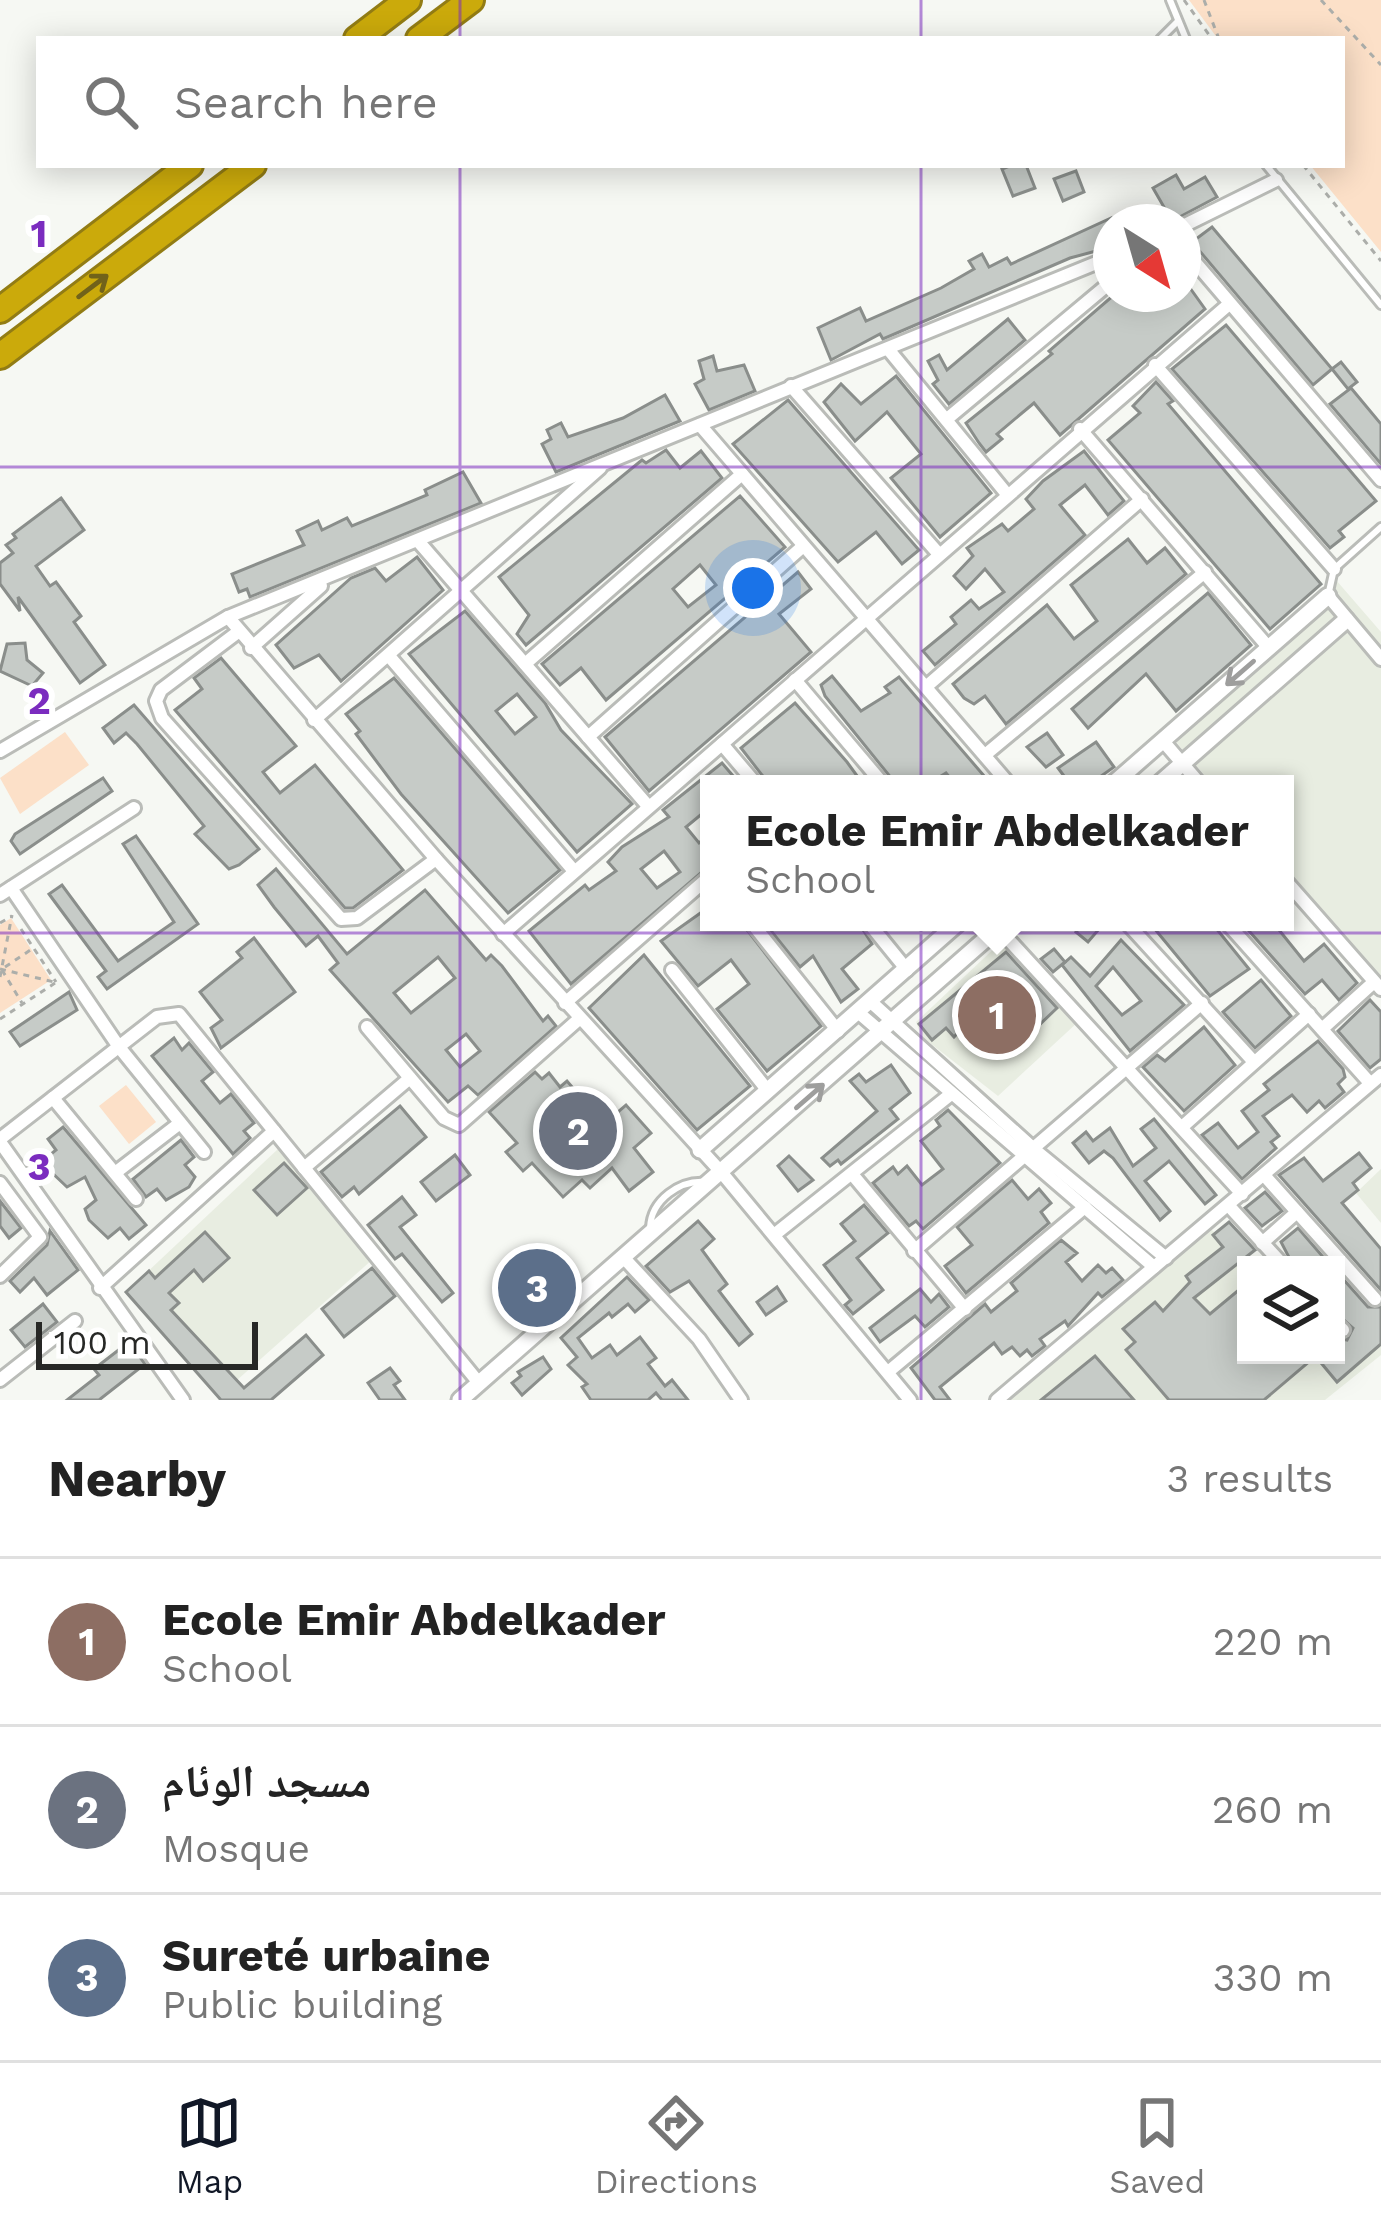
<!DOCTYPE html>
<meta charset="utf-8">
<style>
:root{--surface:#fff;--page:#f6f6f6;--text:#222;--muted:#767676;--line:#e0e0e0;--accent:#111827}
body{margin:0;font-family:"Work Sans","Noto Naskh Arabic",sans-serif;background:var(--page);color:var(--text)}
.controls{position:absolute;right:36px;bottom:36px;display:grid;overflow:hidden;border-radius:0px;box-shadow:0 6px 30px #0003}
.controls button{width:108px;height:108px;display:grid;place-items:center;padding:0;border:0;border-bottom:3px solid var(--line);background:var(--surface);color:var(--text);font:60px sans-serif}
.compass{position:absolute;left:1093px;top:204px;width:108px;height:108px;border-radius:50%;background:var(--surface);box-shadow:0 6px 30px #0003;rotate:143deg}
.scale{position:absolute;left:36px;bottom:30px;width:222px;box-sizing:border-box;padding-left:12px;border:6px solid #272826;border-top:0;font-size:33px;line-height:42px;white-space:nowrap;color:#272826;-webkit-text-stroke:9px #fff;paint-order:stroke}
.you{position:absolute;left:753px;top:588px;width:42px;height:42px;margin:-30px;border:9px solid #fff;border-radius:50%;background:#1a73e8;box-shadow:0 0 0 18px #1a73e833}
.badge{display:grid;place-items:center;width:78px;height:78px;border-radius:50%;background:var(--accent);color:#fff;font-size:39px;font-weight:700}
.pin{position:absolute;translate:-50% -50%;border:6px solid #fff;box-shadow:0 3px 12px #0006}
.popup{position:absolute;left:700px;top:775px;width:594px;height:156px;box-sizing:border-box;display:grid;place-content:center;border-radius:0px;background:var(--surface);filter:drop-shadow(0 3px 9px #0005);font-size:39px;white-space:nowrap;color:var(--muted)}
.popup b{font-size:45px;color:var(--text)}
.popup::after{content:'';position:absolute;left:50%;top:100%;margin-left:-24px;border:24px solid transparent;border-top-color:var(--surface)}
.list{margin:0;padding:0;list-style:none}
h2{display:flex;justify-content:space-between;align-items:center;height:156px;margin:0;padding:0 48px;font-size:51px}
h2 small{font-size:39px;font-weight:400;color:var(--muted)}
.list li{display:grid;grid-template-columns:78px 1fr auto;gap:36px;align-items:center;box-sizing:border-box;height:168px;padding:0 48px;border-top:3px solid var(--line)}
.list b{display:block;font-size:45px;white-space:nowrap}
.list p{margin:0;font-size:39px;white-space:nowrap;color:var(--muted)}
.list em{font-size:39px;font-style:normal;color:var(--muted)}
.icon{flex:none;width:66px;height:66px;fill:none;stroke:currentColor;stroke-width:2;stroke-linecap:round;stroke-linejoin:round}
.map{position:relative;flex:none;width:1381px;height:1400px;overflow:hidden}
.search{position:absolute;background:var(--surface);box-shadow:0 6px 30px #0003;left:36px;right:36px;top:36px;height:132px;display:flex;align-items:center;gap:30px;box-sizing:border-box;padding:0 42px;border-radius:0px;color:var(--muted);font-size:45px}
.sheet{height:660px;background:var(--surface)}
nav{display:flex;justify-content:space-around;align-items:center;box-sizing:border-box;height:168px;border-top:3px solid var(--line);background:var(--surface);font-size:33px;color:var(--muted)}
nav a{display:grid;justify-items:center;gap:6px}
nav .on{color:var(--accent)}
.map>svg:first-child{display:block}
.built{fill:#e8ede1}
.green{fill:#fce0c8}
.building{fill:#c6cbc7;stroke:#8a8e8b;stroke-width:3;fill-rule:evenodd}
.lines{fill:none;stroke-linecap:round;stroke-linejoin:round}
.service-casing{stroke:#babcb8;stroke-width:12}
.minor-casing{stroke:#babcb8;stroke-width:18}
.tertiary-casing{stroke:#babcb8;stroke-width:21}
.motorway-casing{stroke:#927c14;stroke-width:30}
.path{stroke:#acaeaa;stroke-width:3;stroke-dasharray:6 6;stroke-linecap:butt}
.service{stroke:#fff;stroke-width:6}
.minor{stroke:#fff;stroke-width:12}
.tertiary{stroke:#fff;stroke-width:15}
.motorway{stroke:#cbaa0b;stroke-width:24}
.oneway{stroke:#71621a}
.oneway2{stroke:#9e9e9d}
.grid{fill:none;stroke:#7b2cbf;stroke-width:3;stroke-opacity:0.55}
.grid-label{font-size:39px;text-anchor:middle;font-weight:bold;fill:#7b2cbf;stroke:#fff;stroke-width:12;stroke-linejoin:round;paint-order:stroke}
</style>
<div class="map">
<svg width="1381" height="1400" viewBox="0 0 1381 1400">
<rect width="100%" height="100%" fill="#f6f8f3"/>
<!-- built -->
<g class="built">
<path d="M1336 580 1381 632V981L1285 869V784H1212L1165 729Z"/>
<path d="M1000 943 1078 1022 998 1096 921 1036 916 1022Z"/>
<path d="M278 1149 373 1259 218 1397 126 1292Z"/>
<path d="M1381 1169V1223L1356 1193Z"/>
<path d="M1210 1228 1247 1265 1246 1355H1336V1327L1381 1288V1355L1325 1400H1008Z"/>
</g>
<!-- green -->
<g class="green">
<path d="M1189 0H1381V252L1310 165H1342V39H1218Z"/>
<path d="M65 732 89 765 20 814 0 778Z"/>
<path d="M11 918 51 980 0 1013V925Z"/>
<path d="M126 1085 156 1122 129 1144 99 1106Z"/>
</g>
<!-- building -->
<g class="building">
<path d="M1012 165H1026L1035 188 1013 196 1002 169Z"/>
<path d="M1076 171 1084 192 1063 201 1054 179Z"/>
<path d="M1176 175 1184 189 1205 177 1217 197 1172 221 1153 188Z"/>
<path d="M1111 218V247L1070 258 883 339 880 334 831 360 818 328 860 308 866 321 941 288 974 269 969 261 982 254 989 267 1007 258 1011 264Z"/>
<path d="M1212 227 1332 369 1341 362 1357 382 1348 389 1332 369 1313 385 1192 242Z"/>
<path d="M1190 288 1205 309 1060 435 1034 403 997 434 1002 439 986 452 979 443 966 423 1052 354 1049 351 1115 294H1183Z"/>
<path d="M1008 319 1025 340 949 404 933 384 938 380 928 361 939 355 947 370Z"/>
<path d="M1226 325 1376 501 1339 531 1344 537 1330 548 1172 369Z"/>
<path d="M713 356 717 371 744 365 755 391 709 410 695 384 704 379 699 361Z"/>
<path d="M896 376 991 493 940 537 891 478 921 454 887 412 855 441 824 402 841 384 861 404Z"/>
<path d="M1156 382 1173 401 1168 404 1321 584 1270 629 1108 440 1140 413 1133 406Z"/>
<path d="M1351 388 1381 424V464L1330 404Z"/>
<path d="M665 395 680 421 556 472 542 444 551 439 547 430 561 423 568 437 623 418Z"/>
<path d="M788 400 919 550 902 564 876 532 838 562 733 444Z"/>
<path d="M666 450 680 468 701 451 722 478 526 645 517 634 529 615 499 577 642 460 646 463Z"/>
<path d="M1084 451 1124 501 1108 515 1085 485 1060 505 1085 535 935 665 923 651 956 624 951 617 971 600 979 609 1004 592 985 569 966 589 954 576 973 556 967 548 1002 524 1008 531 1034 509 1026 499 1043 481Z"/>
<path d="M463 472 481 503 250 597 247 589 239 592 232 574 304 545 297 531 318 521 322 530 347 518 352 526 427 495 425 490Z"/>
<path d="M740 496 785 547 606 700 581 668 560 685 542 664ZM700 565 716 585 688 607 673 589Z"/>
<path d="M61 498 84 530 36 566 50 586 56 582 81 616 74 622 105 665 80 683 18 597 20 611 0 584V563L13 553 6 545 16 538 13 534Z"/>
<path d="M1128 539 1147 563 1165 548 1186 574 1006 724 985 696 974 704 964 698 953 684 1047 605 1074 639 1097 621 1071 585Z"/>
<path d="M417 557 443 590 341 681 319 655 294 668 276 645 351 578 375 568 386 581Z"/>
<path d="M798 572 811 589 779 614 811 652 649 791 605 737Z"/>
<path d="M1208 593 1251 645 1176 711 1146 674 1088 728 1072 709Z"/>
<path d="M465 611 545 703 561 730 632 804 577 852 409 654ZM517 694 536 717 515 734 496 711Z"/>
<path d="M25 643 27 660 43 673 32 686 0 671 7 644Z"/>
<path d="M221 658 296 746 263 772 280 793 315 765 403 870 353 908H345L175 710 202 689 194 678Z"/>
<path d="M832 676 861 711 890 693 885 687 899 677 991 784H955L946 773 928 784H896L825 696 821 685Z"/>
<path d="M394 678 560 870 508 913 401 794 356 734 360 731 346 714Z"/>
<path d="M795 703 847 762 863 784H769L741 748Z"/>
<path d="M134 705 259 849 239 865 229 869 195 834 204 826 137 744 126 733 114 743 103 728Z"/>
<path d="M1047 733 1063 755 1046 767 1027 747Z"/>
<path d="M1096 742 1114 767 1090 784H1070L1058 768Z"/>
<path d="M722 763 740 784H709V808L686 827 699 843 709 835V866L571 984 529 931 585 885 589 890 616 871 608 862 622 847 669 817 663 810ZM664 851 680 872 657 888 641 869Z"/>
<path d="M103 778 112 791 20 854 11 841 15 834Z"/>
<path d="M136 836 198 924 107 989 98 977 106 971 49 894 62 885 118 961 174 922 123 844Z"/>
<path d="M276 869 347 954 425 890 486 960 491 955 502 966 543 1021 548 1016 556 1026 478 1095 468 1086 448 1102 330 970 338 963 318 936 306 946 274 907 258 885ZM438 957 455 978 411 1013 394 993ZM466 1034 480 1051 460 1067 446 1050Z"/>
<path d="M709 907V922H741L821 1026 767 1071 717 1009 749 984 731 960 698 986 661 941Z"/>
<path d="M764 922H858L872 944 842 969 858 989 841 1002 813 956 800 967Z"/>
<path d="M1085 922H1105L1088 942 1076 932Z"/>
<path d="M1149 922H1211L1249 969 1210 996Z"/>
<path d="M1241 922H1289L1279 930 1304 961 1324 944 1357 983 1339 1000 1322 980 1305 994Z"/>
<path d="M254 938 295 992 221 1048 211 1028 222 1020 200 992 242 958 237 952Z"/>
<path d="M1121 940 1184 1005 1130 1051 1062 965 1071 957 1090 976ZM1113 967 1141 1001 1122 1015 1096 986Z"/>
<path d="M1054 949 1065 962 1053 972 1041 959Z"/>
<path d="M1006 952 1057 1008 1013 1050 1000 1036 1033 1006 1008 979 954 1037 946 1028 932 1040 919 1024Z"/>
<path d="M644 955 750 1086 697 1130 589 1008Z"/>
<path d="M1261 980 1291 1016 1255 1048 1223 1012Z"/>
<path d="M69 992 77 1010 20 1046 10 1032Z"/>
<path d="M1370 1000 1381 1012V1059L1370 1068 1338 1031Z"/>
<path d="M1204 1027 1235 1065 1184 1111 1143 1067 1157 1055 1165 1061Z"/>
<path d="M174 1038 182 1050 189 1043 213 1072 202 1081 220 1103 231 1094 254 1123 244 1131 250 1138 233 1154 152 1056Z"/>
<path d="M1318 1041 1343 1069 1345 1077 1338 1084 1344 1092 1325 1108 1319 1101 1307 1112 1292 1095 1263 1116 1279 1136 1271 1142 1276 1148 1242 1179 1202 1135 1218 1123 1238 1148 1258 1132 1242 1111 1269 1090 1264 1084Z"/>
<path d="M891 1065 910 1093 890 1109 898 1119 841 1164 838 1160 830 1166 822 1158 877 1111 850 1081 859 1074 866 1082Z"/>
<path d="M535 1072 542 1079 549 1073 560 1087 567 1081 604 1124 626 1105 651 1133 634 1148 653 1172 629 1191 612 1168 590 1188 582 1180 563 1197 532 1163 523 1171 506 1152 517 1143 489 1112Z"/>
<path d="M400 1106 426 1137 359 1194 354 1187 342 1197 321 1172Z"/>
<path d="M948 1110 1000 1163 923 1229 916 1221 909 1226 873 1183 893 1167 898 1174 907 1166 922 1185 943 1169 921 1141 940 1126 936 1120Z"/>
<path d="M1154 1119 1216 1195 1205 1204 1169 1161 1145 1181 1170 1211 1160 1220 1113 1158 1104 1151 1089 1163 1073 1143 1086 1132 1093 1141 1110 1128 1133 1166 1156 1148 1141 1129Z"/>
<path d="M63 1127 146 1225 129 1239 120 1228 108 1238 89 1220 85 1209 96 1200 85 1177 67 1187 48 1169 45 1159 56 1150 48 1139Z"/>
<path d="M181 1140 194 1157 185 1165 195 1177 189 1187 166 1200 157 1189 146 1197 133 1179Z"/>
<path d="M1359 1153 1371 1168 1353 1183 1358 1190 1342 1203 1381 1249V1290L1279 1175 1304 1158 1323 1181Z"/>
<path d="M455 1155 470 1175 436 1201 421 1182Z"/>
<path d="M789 1156 813 1180 798 1191 778 1166Z"/>
<path d="M284 1163 307 1188 277 1215 254 1190Z"/>
<path d="M1012 1180 1028 1199 1039 1189 1051 1203 1041 1212 1049 1223 966 1293 945 1266 972 1245 957 1227Z"/>
<path d="M1265 1192 1282 1211 1262 1226 1245 1208Z"/>
<path d="M402 1197 416 1215 400 1227 453 1293 442 1302 402 1254 395 1259 368 1225Z"/>
<path d="M0 1201 21 1228 9 1238 0 1226Z"/>
<path d="M864 1205 888 1233 857 1258 883 1290 853 1314 845 1305 851 1300 824 1265 855 1241 841 1224Z"/>
<path d="M698 1221 714 1239 702 1250 727 1284 719 1291 752 1334 739 1345 689 1281 670 1292 646 1266Z"/>
<path d="M1229 1222 1255 1250 1194 1298 1210 1314 1246 1284V1355H1317L1264 1400H1169L1126 1350 1135 1342 1123 1329 1155 1302 1163 1311 1190 1282 1186 1276 1223 1247 1213 1235Z"/>
<path d="M1298 1228 1330 1265H1293L1281 1242Z"/>
<path d="M50 1231 78 1270 47 1295 34 1278 20 1292 10 1281 47 1245Z"/>
<path d="M205 1232 229 1258 203 1281 194 1270 169 1293 179 1303 171 1310 244 1388 306 1335 323 1355 271 1400H221L126 1292 149 1271 155 1278Z"/>
<path d="M1061 1240 1077 1253 1066 1262 1082 1281 1098 1265 1106 1273 1112 1268 1123 1280 1102 1297 1098 1293 1068 1326 1065 1321 1040 1339 1045 1346 1032 1356 1027 1350 1020 1356 1012 1347 1002 1354 994 1343 940 1387 950 1400H935L911 1368 985 1304 991 1312 1017 1291 1011 1283Z"/>
<path d="M536 1249 555 1275 530 1293 511 1267Z"/>
<path d="M372 1268 395 1296 344 1337 322 1309Z"/>
<path d="M1336 1271 1368 1307H1381V1344L1337 1382 1322 1364 1336 1355V1338L1347 1340 1353 1328 1336 1313Z"/>
<path d="M627 1277 649 1300 635 1312 628 1304 612 1317 609 1313 578 1338 592 1358 610 1345 617 1355 640 1337 656 1358 648 1364 665 1386 672 1380 688 1400H662L656 1393 648 1400H591L582 1387 587 1384 568 1365 577 1357 561 1338Z"/>
<path d="M777 1287 786 1301 766 1315 757 1302Z"/>
<path d="M920 1289 931 1302 939 1294 949 1307 925 1327 915 1316 880 1342 870 1328Z"/>
<path d="M43 1304 57 1322 25 1347 11 1330Z"/>
<path d="M129 1342 145 1364 99 1400H67L99 1375 94 1369Z"/>
<path d="M1095 1356 1134 1400H1041Z"/>
<path d="M543 1357 551 1369 522 1395 512 1383 521 1376 518 1372Z"/>
<path d="M390 1368 400 1381 394 1385 405 1400H380L368 1383Z"/>
</g>
<g class="lines">
<!-- service casing -->
<g class="service-casing">
<g id="service">
<path d="M1170 0 1186 39"/>
<path d="M1160 39 1178 21"/>
<path d="M1266 165 1381 305"/>
<path d="M1328 596 1334 569 1381 527"/>
<path d="M650 1228C651 1200 680 1179 707 1182"/>
</g>
</g>
<!-- minor casing -->
<g class="minor-casing">
<g id="minor">
<path d="M1183 226 1276 180"/>
<path d="M1183 248 1381 480"/>
<path d="M888 349 1006 493"/>
<path d="M1155 365 1334 569"/>
<path d="M791 386 937 552"/>
<path d="M947 419 1111 282"/>
<path d="M700 425 1009 784"/>
<path d="M1080 429 1269 648"/>
<path d="M418 541 648 806"/>
<path d="M1328 596 1381 659"/>
<path d="M228 617 436 859 722 1173 910 1400"/>
<path d="M238 632 161 690 156 701 162 718 341 919 357 918 436 859"/>
<path d="M251 648 321 586"/>
<path d="M389 656 574 871"/>
<path d="M525 664 742 474"/>
<path d="M795 680 883 784"/>
<path d="M927 686 1142 499"/>
<path d="M314 720 600 468"/>
<path d="M588 737 801 548"/>
<path d="M1163 741 1200 784"/>
<path d="M722 744 756 784"/>
<path d="M0 751 228 617 1111 257"/>
<path d="M985 755 1205 572"/>
<path d="M1285 880 1381 989"/>
<path d="M11 888 119 1047 204 1152"/>
<path d="M0 895 134 808"/>
<path d="M751 922 838 1031"/>
<path d="M868 922 907 970"/>
<path d="M1126 922 1254 1062"/>
<path d="M1226 922 1369 1082"/>
<path d="M998 928 1242 1194"/>
<path d="M503 934 1228 305"/>
<path d="M672 970 768 1091"/>
<path d="M871 1002 1036 1151 1166 1258"/>
<path d="M565 1003 709 877"/>
<path d="M859 1013 1154 1267"/>
<path d="M367 1027 444 1118 459 1125 579 1019"/>
<path d="M1322 1029 1374 982"/>
<path d="M53 1098 136 1199"/>
<path d="M1182 1127 1309 1014"/>
<path d="M0 1139 157 1017 179 1014 479 1383"/>
<path d="M0 1142 183 1400"/>
<path d="M304 1168 410 1078"/>
<path d="M115 1173 180 1123"/>
<path d="M852 1174 965 1309"/>
<path d="M1264 1175 1375 1299"/>
<path d="M0 1183 40 1237 0 1276"/>
<path d="M1229 1206 1283 1265"/>
<path d="M774 1235 951 1094"/>
<path d="M1262 1243 1297 1212"/>
<path d="M914 1251 1202 1003"/>
<path d="M624 1258 699 1339 741 1400"/>
<path d="M100 1288 274 1131"/>
<path d="M1336 1323 1343 1330"/>
<path d="M888 1372 1085 1207"/>
<path d="M0 1380 75 1321"/>
<path d="M997 1400 1381 1075"/>
</g>
</g>
<!-- tertiary casing -->
<g class="tertiary-casing">
<g id="tertiary">
<path d="M1113 784 1328 596"/>
<path d="M1159 784 1346 620"/>
<path d="M700 1150 959 922"/>
<path d="M460 1400 1005 922"/>
</g>
</g>
<!-- motorway casing -->
<g class="motorway-casing">
<g id="motorway">
<path d="M357 39 408 0"/>
<path d="M419 39 471 0"/>
<path d="M0 310 190 165"/>
<path d="M0 356 253 165"/>
</g>
</g>
<!-- path -->
<g class="path">
<path d="M1184 0 1212 39"/>
<path d="M1204 0 1219 39"/>
<path d="M1321 0 1381 65"/>
<path d="M1303 165 1381 261"/>
<path d="M0 923 12 916"/>
<path d="M21 929 56 982"/>
<path d="M5 967 32 949"/>
<path d="M0 969 54 982"/>
<path d="M2 970 22 1003"/>
<path d="M0 977 12 915"/>
<path d="M0 1019 55 983"/>
</g>
<!-- service -->
<use href="#service" class="service"/>
<!-- minor -->
<use href="#minor" class="minor"/>
<!-- tertiary -->
<use href="#tertiary" class="tertiary"/>
<!-- motorway -->
<use href="#motorway" class="motorway"/>
</g>
<!-- one-way arrows -->
<defs><path id="oneway-shaft" d="M-6 0H5M1.5-3L5.5 0L1.5 3" fill="none" stroke-width="1.6" stroke-linecap="round" stroke-linejoin="round" transform="scale(3)"/></defs>
<use class="oneway" href="#oneway-shaft" transform="translate(93 286) rotate(-37)"/>
<g class="oneway2">
<use href="#oneway-shaft" transform="translate(1240 673) rotate(139)"/>
<use href="#oneway-shaft" transform="translate(810 1096) rotate(-41)"/>
</g>
<!-- grid -->
<path class="grid" d="M460 0V39M921 0V39M460 165V1400M921 165V1400M0 467H1381M0 933H1381"/>
<g class="grid-label">
<text x="39" y="247">1</text>
<text x="39" y="714">2</text>
<text x="39" y="1180">3</text>
</g>
</svg>
<div class="controls">
<button><svg class="icon" aria-label="layers" viewBox="0 0 24 24"><path d="M12 4l9 5-9 5-9-5zM3 14l9 5 9-5"/></svg></button>
</div>
<svg class="compass" viewBox="-18 -18 36 36"><path d="M0-13l5 13h-10z" fill="#e53935"/><path d="M0 13l5-13h-10z" fill="#767676"/></svg>
<div class="scale">100 m</div>
<div class="you"></div>
<div class="pin badge" style="left:997px;top:1015px;background:#8d6e63">1</div>
<div class="popup"><b>Ecole Emir Abdelkader</b>School</div>
<div class="pin badge" style="left:578px;top:1131px;background:#6b7280">2</div>
<div class="pin badge" style="left:537px;top:1288px;background:#5c6f8a">3</div>
<div class="search"><svg class="icon" aria-label="search" viewBox="0 0 24 24"><circle cx="10" cy="10" r="6"/><path d="M15 15l6 6"/></svg>Search here</div>
</div>
<section class="sheet">
<h2>Nearby<small>3 results</small></h2>
<ul class="list">
<li><span class="badge" style="background:#8d6e63">1</span><div><b>Ecole Emir Abdelkader</b><p>School</p></div><em>220 m</em></li>
<li><span class="badge" style="background:#6b7280">2</span><div><b>مسجد الوئام</b><p>Mosque</p></div><em>260 m</em></li>
<li><span class="badge" style="background:#5c6f8a">3</span><div><b>Sureté urbaine</b><p>Public building</p></div><em>330 m</em></li>
</ul>
</section>
<nav>
<a class="on"><svg class="icon" aria-label="map" viewBox="0 0 24 24"><path d="M3 6l6-2 6 2 6-2v14l-6 2-6-2-6 2zM9 4v14M15 6v14"/></svg>Map</a>
<a><svg class="icon" aria-label="directions" viewBox="0 0 24 24"><path d="M12 3l9 9-9 9-9-9zM9 14v-3h6M13 9l2 2-2 2"/></svg>Directions</a>
<a><svg class="icon" aria-label="saved" viewBox="0 0 24 24"><path d="M7 4h10v16l-5-4-5 4z"/></svg>Saved</a>
</nav>
